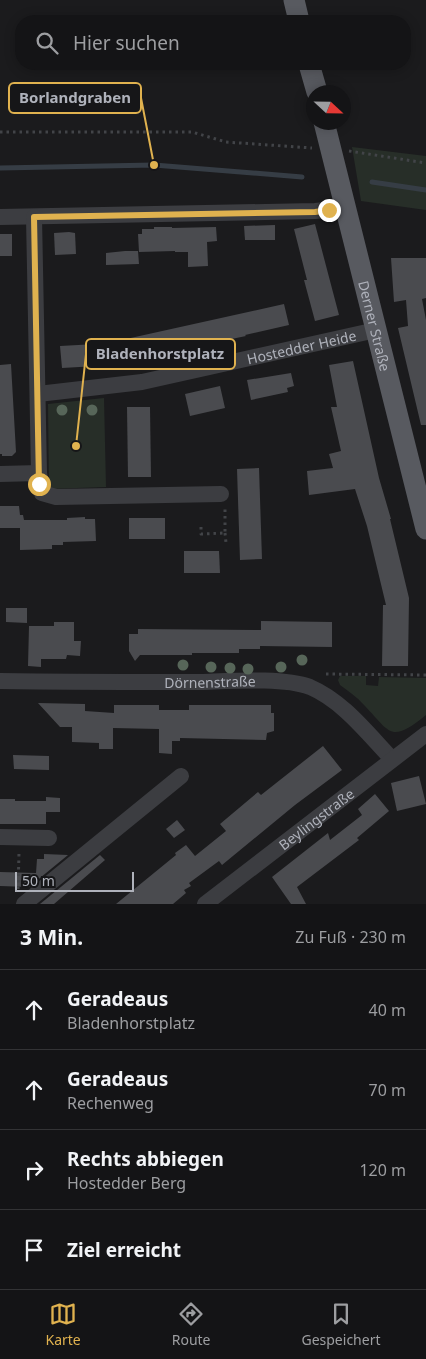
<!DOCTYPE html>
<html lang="de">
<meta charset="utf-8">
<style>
:root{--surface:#141416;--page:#1d1d1f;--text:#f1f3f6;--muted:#9d9ea1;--line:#333335;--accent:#e0b24f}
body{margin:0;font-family:"Noto Sans",sans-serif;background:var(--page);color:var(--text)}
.compass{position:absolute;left:306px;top:85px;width:45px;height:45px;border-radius:50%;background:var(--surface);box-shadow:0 2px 12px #0003;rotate:112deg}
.scale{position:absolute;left:15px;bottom:12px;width:119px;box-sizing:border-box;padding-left:5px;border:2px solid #afb2bb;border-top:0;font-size:14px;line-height:18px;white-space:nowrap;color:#afb2bb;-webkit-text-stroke:4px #161618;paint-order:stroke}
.stop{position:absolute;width:15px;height:15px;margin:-11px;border:4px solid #e0b24f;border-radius:50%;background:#fff}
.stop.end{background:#e0b24f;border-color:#fff;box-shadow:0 1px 5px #0008}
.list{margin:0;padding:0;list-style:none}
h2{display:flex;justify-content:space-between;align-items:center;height:65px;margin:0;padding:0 20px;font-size:21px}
h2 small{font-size:16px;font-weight:400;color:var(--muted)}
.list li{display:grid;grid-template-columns:32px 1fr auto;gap:15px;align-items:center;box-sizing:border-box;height:80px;padding:0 20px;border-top:1px solid var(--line)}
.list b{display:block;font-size:19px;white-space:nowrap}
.list p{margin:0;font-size:16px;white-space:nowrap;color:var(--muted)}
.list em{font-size:16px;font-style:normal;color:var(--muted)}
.icon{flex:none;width:28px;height:28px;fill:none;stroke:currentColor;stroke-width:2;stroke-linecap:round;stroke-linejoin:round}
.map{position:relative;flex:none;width:426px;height:904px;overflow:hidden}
.search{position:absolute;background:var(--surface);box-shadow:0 2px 12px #0003;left:15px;right:15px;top:15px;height:55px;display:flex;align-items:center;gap:12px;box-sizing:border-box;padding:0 18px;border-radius:20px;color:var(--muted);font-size:19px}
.sheet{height:385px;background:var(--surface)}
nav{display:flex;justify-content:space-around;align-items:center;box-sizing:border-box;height:70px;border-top:1px solid var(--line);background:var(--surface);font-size:14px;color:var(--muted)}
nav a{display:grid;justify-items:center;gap:2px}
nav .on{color:var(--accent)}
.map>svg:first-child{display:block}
.green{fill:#272e28}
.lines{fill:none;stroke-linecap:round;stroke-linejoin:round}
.stream{stroke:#363d45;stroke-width:5}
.building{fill:#4a4b4f}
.path{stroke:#424448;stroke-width:3;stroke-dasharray:2.5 4;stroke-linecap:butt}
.minor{stroke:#3c3d41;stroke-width:16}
.major{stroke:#585a60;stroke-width:21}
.tree{fill:#576659}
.route{stroke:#e0b24f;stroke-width:6}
.labels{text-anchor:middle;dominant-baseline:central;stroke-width:4;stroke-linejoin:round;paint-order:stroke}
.street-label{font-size:14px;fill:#afb2bb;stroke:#161618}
.leader{fill:none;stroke:#e0b24f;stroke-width:2}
.callout-dot{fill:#e0b24f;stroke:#161618;stroke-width:2}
.callout{fill:#161618;stroke:#e0b24f;stroke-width:2}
.callout-label{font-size:15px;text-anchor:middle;font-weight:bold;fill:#afb2bb}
</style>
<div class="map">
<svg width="426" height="904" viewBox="0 0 426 904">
<rect width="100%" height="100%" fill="#1b1b1d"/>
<!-- green -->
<g class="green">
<path d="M352 147 426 156V210L361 201Z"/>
<path d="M104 398 106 487 49 489 48 404Z"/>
<path d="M340 676H366V685L378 686 379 677 426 678V715C390 744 391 733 364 705 357 697 348 691 340 685L338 680Z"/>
</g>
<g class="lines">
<!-- stream -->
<g class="stream">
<path d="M0 168 154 165 302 177"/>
<path d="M372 182 426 190"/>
</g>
</g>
<!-- building -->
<g class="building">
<path d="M315 224 339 315 315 321 304 280H307L294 229Z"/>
<path d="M275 225V240H245L244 226Z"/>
<path d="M154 227H172V228L216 227 217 241 207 242 208 266 188 267V252H175V251L139 252 138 234H142V229H154Z"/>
<path d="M69 232 75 233 76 254 55 255 54 233Z"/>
<rect x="0" y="234" width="12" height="22"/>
<path d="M125 251H138L139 264 106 265V253Z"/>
<path d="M391 258H426V298L422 299 426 320V425H421L398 328 408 326 406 300 394 302Z"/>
<path d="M284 304 289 325 245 335 246 336 121 362 117 341Z"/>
<path d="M96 344 97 366 62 368 60 346Z"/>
<path d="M353 361 379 478 391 519H390L409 598 408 666H382L383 605H386L367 526 355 489 309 495 307 471 333 468 329 454 341 451 331 407H337L329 365Z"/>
<path d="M11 364 16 452 12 456H2V454H0V365Z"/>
<path d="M291 373 294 386 287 388 288 392 251 400 247 380Z"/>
<path d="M220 386 225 408 190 416 185 394Z"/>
<path d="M127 407H150L151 477H128Z"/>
<path d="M259 468 262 559 240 560 237 469Z"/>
<path d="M0 506H19L20 515H23L24 520H67V518L85 517V519H95L96 541 63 542V545H52V549L20 550V528H0Z"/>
<rect x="129" y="518" width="36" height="21"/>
<path d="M184 551H219L220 573H184Z"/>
<path d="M6 608H27V623L6 622Z"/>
<path d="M261 621 332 622V647L260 646V649H239V653H192V655H140L135 661 129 651V634H138V629L261 630Z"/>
<path d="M54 622H74V641H81L80 656 67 655 66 659H41V667L28 666 29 626H54Z"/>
<path d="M38 703 85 704V711L114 713V705H159V710H189V705H271V713H274V731L267 733 266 740 180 738V741H172V754L159 753V729L113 728V749H99V743L72 742V727H60Z"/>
<path d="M323 746 342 770 295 805 222 865 219 861 189 883 191 886 184 890 186 893 173 904H116L176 855 175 853 186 845 195 856 226 831 220 824 258 792 261 795Z"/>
<path d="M13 755 49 756V770L14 769Z"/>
<path d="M419 776 426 804 397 811 391 783Z"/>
<path d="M375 794 389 811 357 838 359 840 297 887 306 904H291L272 877 328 833 330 840 362 815 358 809Z"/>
<path d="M46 797 60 798V812H46V824H0V799H15V801H46V807Z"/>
<path d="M177 820 185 830 174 838 166 829Z"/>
<path d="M44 854 68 855 29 887 0 886V872L36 873 37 859H44Z"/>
<path d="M100 855 105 860 54 904H40Z"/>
</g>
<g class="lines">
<!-- path -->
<g class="path">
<path d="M0 132H192L226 142 312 148"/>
<path d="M349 151 426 163"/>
<path d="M201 527V534L225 533V508"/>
<path d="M225 533 226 543"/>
<path d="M326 674 426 675"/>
<path d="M18 889 19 853"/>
</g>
<!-- minor -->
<g class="minor">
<path d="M0 217 315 211 345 208"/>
<path d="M34 217 39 473 42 493 56 497 221 494"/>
<path id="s1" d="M38 394 142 382 376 330"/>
<path d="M0 474 39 473"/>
<path id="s2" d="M0 681C67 682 134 682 201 682 230 681 284 677 310 687 343 701 368 734 392 759"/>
<path d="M0 837 49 838"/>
<path d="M24 904 181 776"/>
<path id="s3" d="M205 904 426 734"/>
</g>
<!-- major -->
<g class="major">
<path d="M294 0 299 21"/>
<path d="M309 64 317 92"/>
<path id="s4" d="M324 122 426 529"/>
</g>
</g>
<!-- trees -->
<g class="tree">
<circle cx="62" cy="410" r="5.5"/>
<circle cx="92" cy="410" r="5.5"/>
<circle cx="302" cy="660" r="5.5"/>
<circle cx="183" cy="665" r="5.5"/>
<circle cx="211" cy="667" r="5.5"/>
<circle cx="281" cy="667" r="5.5"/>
<circle cx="230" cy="668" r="5.5"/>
<circle cx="248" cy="669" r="5.5"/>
</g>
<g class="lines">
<!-- route -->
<path class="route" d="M39 484 34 217 315 212 329 210"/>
</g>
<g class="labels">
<!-- street labels -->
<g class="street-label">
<text stroke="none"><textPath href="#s4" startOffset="210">Derner Straße</textPath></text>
<text stroke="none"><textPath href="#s1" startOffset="268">Hostedder Heide</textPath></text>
<text stroke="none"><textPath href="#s2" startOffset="210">Dörnenstraße</textPath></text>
<text stroke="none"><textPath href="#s3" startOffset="140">Beylingstraße</textPath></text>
</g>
</g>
<!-- callouts -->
<path class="leader" d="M154 165L141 98M76 446L86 354"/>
<g class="callout-dot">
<circle cx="154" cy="165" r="5"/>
<circle cx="76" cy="446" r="5"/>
</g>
<g class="callout">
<rect x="9" y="83" width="132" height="30" rx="5"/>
<rect x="86" y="339" width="149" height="30" rx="5"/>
</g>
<g class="callout-label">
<text x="75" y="103">Borlandgraben</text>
<text x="160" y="359">Bladenhorstplatz</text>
</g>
</svg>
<svg class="compass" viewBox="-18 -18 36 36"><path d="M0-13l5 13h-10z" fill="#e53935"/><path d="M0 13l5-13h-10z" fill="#9d9ea1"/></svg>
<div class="scale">50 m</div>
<div class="stop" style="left:39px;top:484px"></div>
<div class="stop end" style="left:329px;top:210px"></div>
<div class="search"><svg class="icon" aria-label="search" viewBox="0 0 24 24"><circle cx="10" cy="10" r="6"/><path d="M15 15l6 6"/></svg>Hier suchen</div>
</div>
<section class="sheet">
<h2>3 Min.<small>Zu Fuß · 230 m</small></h2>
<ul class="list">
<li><svg class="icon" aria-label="ahead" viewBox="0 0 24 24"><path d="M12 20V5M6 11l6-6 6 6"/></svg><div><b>Geradeaus</b><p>Bladenhorstplatz</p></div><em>40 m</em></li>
<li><svg class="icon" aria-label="ahead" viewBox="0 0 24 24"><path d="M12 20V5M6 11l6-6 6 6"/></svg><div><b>Geradeaus</b><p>Rechenweg</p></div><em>70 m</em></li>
<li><svg class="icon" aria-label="right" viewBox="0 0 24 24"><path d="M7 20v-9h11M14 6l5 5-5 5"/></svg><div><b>Rechts abbiegen</b><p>Hostedder Berg</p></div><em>120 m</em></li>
<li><svg class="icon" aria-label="arrive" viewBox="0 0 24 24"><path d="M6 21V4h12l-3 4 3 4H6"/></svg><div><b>Ziel erreicht</b></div></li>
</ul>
</section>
<nav>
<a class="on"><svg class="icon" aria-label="map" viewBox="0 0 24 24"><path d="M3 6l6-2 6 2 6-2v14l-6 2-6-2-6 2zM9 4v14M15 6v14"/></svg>Karte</a>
<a><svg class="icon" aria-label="directions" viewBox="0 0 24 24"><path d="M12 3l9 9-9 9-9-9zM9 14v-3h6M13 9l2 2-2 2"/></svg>Route</a>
<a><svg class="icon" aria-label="saved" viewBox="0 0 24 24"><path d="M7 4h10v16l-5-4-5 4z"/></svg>Gespeichert</a>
</nav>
